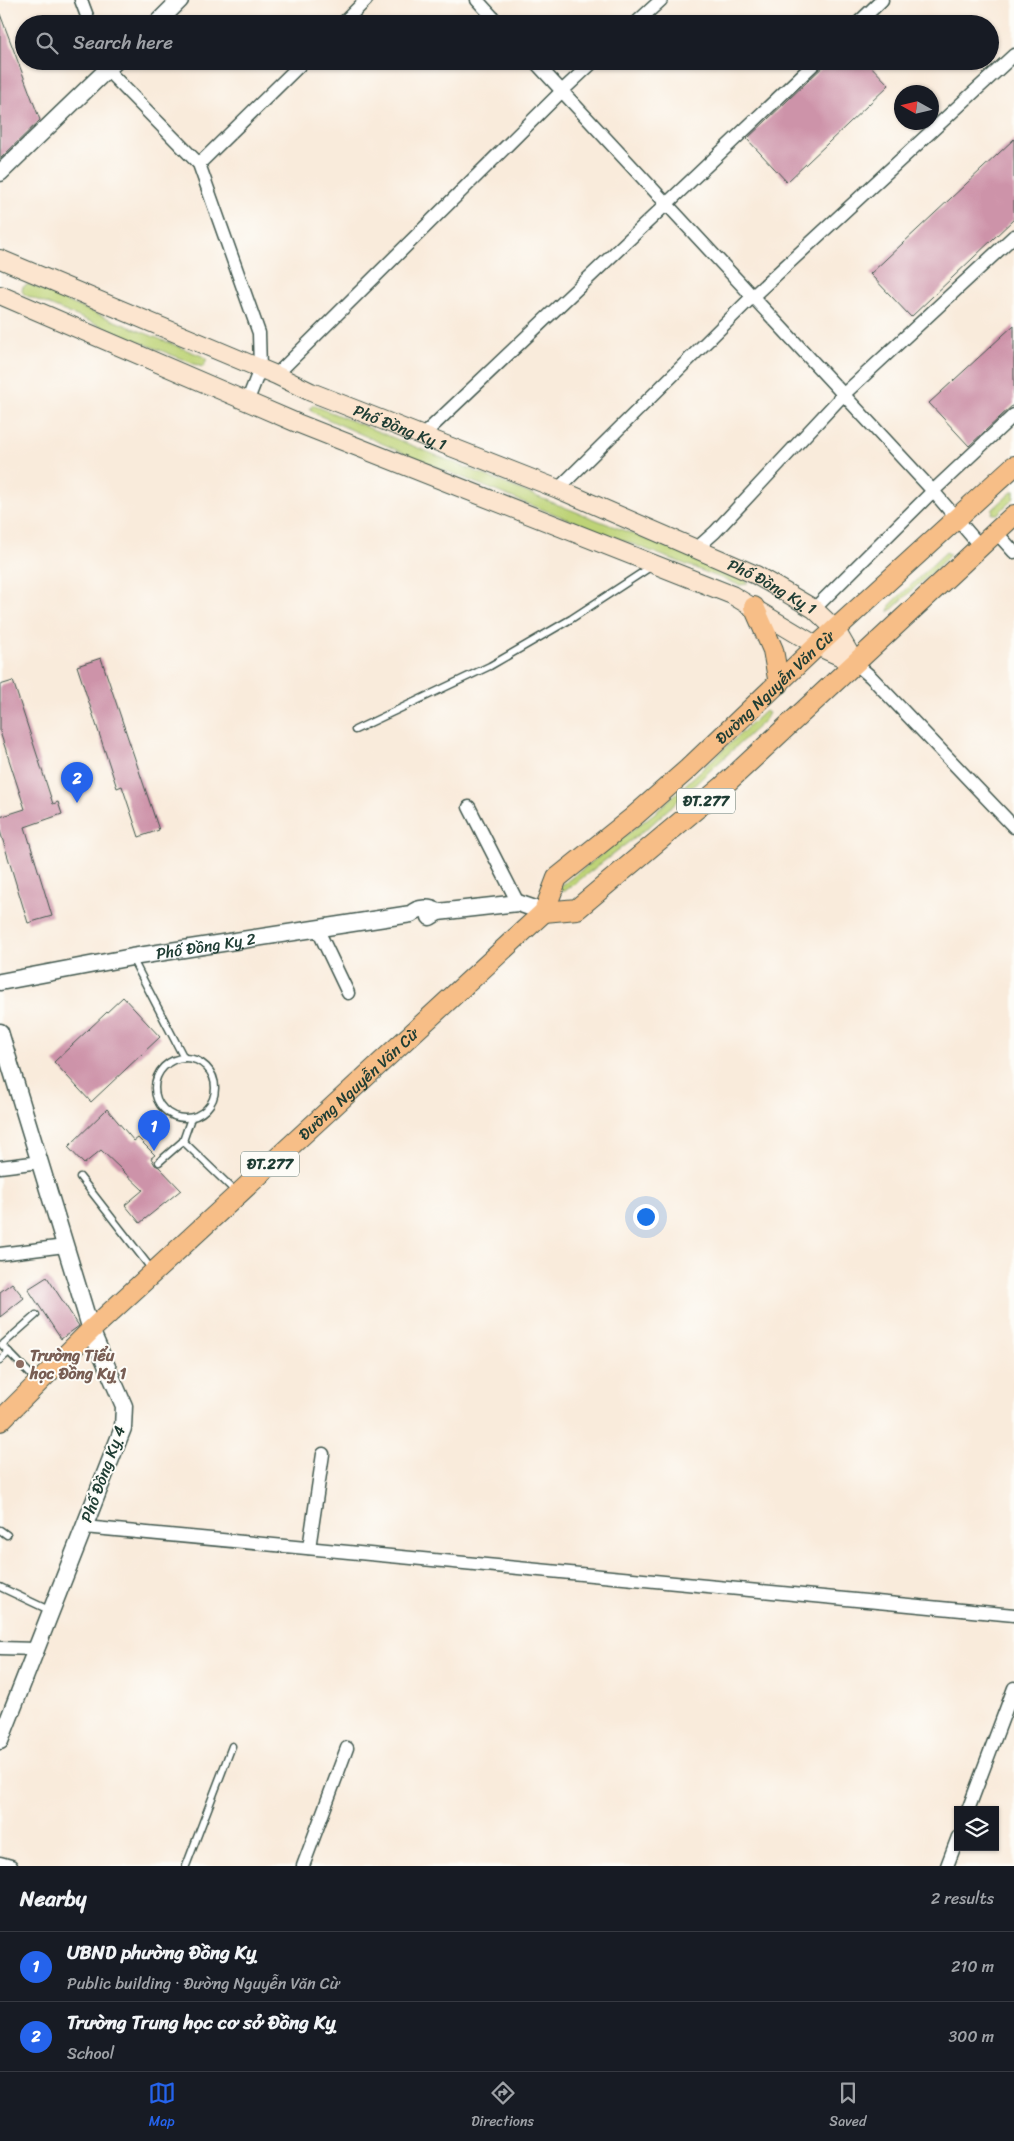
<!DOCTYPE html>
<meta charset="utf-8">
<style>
:root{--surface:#171b24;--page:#20242c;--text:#f1f3f6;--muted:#9ea1a6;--line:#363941;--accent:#2563eb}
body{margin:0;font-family:Sriracha,sans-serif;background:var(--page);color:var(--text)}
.controls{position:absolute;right:15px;bottom:15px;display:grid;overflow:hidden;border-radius:0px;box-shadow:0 1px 4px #0004}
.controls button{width:45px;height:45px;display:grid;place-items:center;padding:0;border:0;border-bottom:1px solid var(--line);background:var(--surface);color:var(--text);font:25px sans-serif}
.compass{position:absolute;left:894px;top:85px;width:45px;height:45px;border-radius:50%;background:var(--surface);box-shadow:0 1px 4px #0004;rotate:278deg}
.you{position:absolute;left:645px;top:1216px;width:18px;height:18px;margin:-12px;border:4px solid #fff;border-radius:50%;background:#1a73e8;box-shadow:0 0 0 8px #1a73e833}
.badge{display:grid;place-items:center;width:32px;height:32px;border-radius:50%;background:var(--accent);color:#fff;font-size:16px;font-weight:700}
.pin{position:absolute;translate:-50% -41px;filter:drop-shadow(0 1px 2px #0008)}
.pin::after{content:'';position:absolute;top:26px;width:18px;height:15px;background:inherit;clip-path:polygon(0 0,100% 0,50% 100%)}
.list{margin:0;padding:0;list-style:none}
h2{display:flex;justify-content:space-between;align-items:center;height:65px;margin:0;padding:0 20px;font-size:21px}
h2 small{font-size:16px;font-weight:400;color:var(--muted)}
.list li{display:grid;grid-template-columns:32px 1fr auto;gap:15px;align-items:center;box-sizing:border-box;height:70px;padding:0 20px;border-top:1px solid var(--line)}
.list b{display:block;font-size:19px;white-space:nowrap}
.list p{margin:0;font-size:16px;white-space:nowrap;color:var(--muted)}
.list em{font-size:16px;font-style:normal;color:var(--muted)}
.icon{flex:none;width:28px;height:28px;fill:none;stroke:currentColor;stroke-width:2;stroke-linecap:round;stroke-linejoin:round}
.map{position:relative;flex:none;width:1014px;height:1866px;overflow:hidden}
.search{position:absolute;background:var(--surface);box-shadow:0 1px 4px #0004;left:15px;right:15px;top:15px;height:55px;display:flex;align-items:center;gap:12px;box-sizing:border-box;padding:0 18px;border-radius:28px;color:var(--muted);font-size:19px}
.sheet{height:205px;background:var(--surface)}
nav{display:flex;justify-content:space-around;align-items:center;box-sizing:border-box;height:70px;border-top:1px solid var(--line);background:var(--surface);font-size:14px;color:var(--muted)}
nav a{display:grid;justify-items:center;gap:2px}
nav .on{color:var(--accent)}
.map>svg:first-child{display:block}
.green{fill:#bed377;stroke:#6e8856}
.building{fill:#cd93a9}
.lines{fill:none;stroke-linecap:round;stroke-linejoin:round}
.service-casing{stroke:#40574d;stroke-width:9}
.minor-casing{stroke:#40574d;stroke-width:15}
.tertiary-casing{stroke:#40574d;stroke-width:19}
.secondary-casing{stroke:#40574d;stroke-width:20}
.primary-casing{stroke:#40574d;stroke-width:22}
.service{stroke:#fff;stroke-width:6}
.minor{stroke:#fff;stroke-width:12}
.tertiary{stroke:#fff;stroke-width:16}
.secondary{stroke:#fce5cf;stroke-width:18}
.primary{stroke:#f7be87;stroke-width:20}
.education-dot{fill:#8d6e63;stroke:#fdfcf7;stroke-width:2}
.labels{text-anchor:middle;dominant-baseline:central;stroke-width:4;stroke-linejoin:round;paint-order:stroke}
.shield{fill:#fdfcf7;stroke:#62766e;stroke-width:1}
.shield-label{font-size:15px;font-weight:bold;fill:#1f3d34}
.street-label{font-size:16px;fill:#1f3d34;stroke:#fdfcf7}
.education-label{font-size:16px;font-weight:bold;fill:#785e54;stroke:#fdfcf7;text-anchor:start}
</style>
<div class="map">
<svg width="1014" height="1866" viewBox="0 0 1014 1866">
<rect width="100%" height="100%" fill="#fdfcf7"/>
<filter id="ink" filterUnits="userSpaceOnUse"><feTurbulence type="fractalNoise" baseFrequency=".02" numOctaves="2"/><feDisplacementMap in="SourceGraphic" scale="10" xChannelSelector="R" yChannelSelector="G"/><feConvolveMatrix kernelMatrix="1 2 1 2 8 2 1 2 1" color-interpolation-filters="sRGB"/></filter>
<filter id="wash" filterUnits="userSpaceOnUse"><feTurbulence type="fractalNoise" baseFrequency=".0096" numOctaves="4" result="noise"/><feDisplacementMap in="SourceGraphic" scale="20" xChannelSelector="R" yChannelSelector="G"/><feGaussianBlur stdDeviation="1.12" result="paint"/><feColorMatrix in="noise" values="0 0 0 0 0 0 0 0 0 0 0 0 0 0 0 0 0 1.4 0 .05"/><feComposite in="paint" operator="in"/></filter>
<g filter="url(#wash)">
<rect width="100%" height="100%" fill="#f9ebdb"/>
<!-- green -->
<g class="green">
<path d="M29 284 75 305 202 356 207 360 203 367 199 366 25 295 22 291 23 287Z"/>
<path d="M313 405 533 495 738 575 747 581V584L739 585 518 500 417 459 316 414 310 409Z"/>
<path d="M1014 490V498L998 514H992L993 509Z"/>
<path d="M946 552 950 554 949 556 889 612 890 605Z"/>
<path d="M765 711 769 713 765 720 651 825 565 891H560L561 886 657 811Z"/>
</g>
<g id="blocks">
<!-- building -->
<g class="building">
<path d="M0 14 40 120 0 159Z"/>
<path d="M829 61H866L889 85 787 182 747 139Z"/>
<path d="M1014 139V219L911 317 870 274Z"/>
<path d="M1014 325V404L969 446 929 403Z"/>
<path d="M101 658 159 830 139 837 122 786 117 788 77 666Z"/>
<path d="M13 681 53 804 58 802 62 814 25 827 52 916 28 923 0 831V817L25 809 0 732V685Z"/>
<path d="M123 997 160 1037 91 1102 54 1062Z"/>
<path d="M107 1109 134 1141 138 1138 155 1155 151 1158 155 1165 159 1167 181 1190 140 1223 125 1205 143 1190 101 1150 84 1164 68 1147Z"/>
<path d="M47 1277 79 1326 61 1339 28 1289Z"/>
<path d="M12 1283 24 1298 0 1317V1292Z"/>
</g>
</g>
</g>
<g filter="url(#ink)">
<use href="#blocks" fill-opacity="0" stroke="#40574d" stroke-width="1"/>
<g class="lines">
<!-- service casing -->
<g class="service-casing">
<g id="service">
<path d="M355 730 490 666 571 619 652 566"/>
<path d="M132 958 184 1058"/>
<circle cx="185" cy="1088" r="30"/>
<path d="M183 1141 191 1118"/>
<path d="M159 1162 183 1141 237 1193"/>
<path d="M80 1177 153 1271"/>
<path d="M0 1360 9 1352"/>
<path d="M36 1380 2 1345 36 1315"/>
<path d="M0 1530 7 1535"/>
<path d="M0 1587 51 1611"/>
<path d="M186 1866 232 1746"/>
</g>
</g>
<!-- minor casing -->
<g class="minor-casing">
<g id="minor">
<path d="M81 0 90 24"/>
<path d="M477 0 499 24"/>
<path d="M342 24 366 0"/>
<path d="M635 24 661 0"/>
<path d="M857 24 882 0"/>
<path d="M104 61 107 70 199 164 259 333 260 369 247 402"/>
<path d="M534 61 933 491 980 546"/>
<path d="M199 164 304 61"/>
<path d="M276 375 562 91 594 61"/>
<path d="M421 437 817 61"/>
<path d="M558 489 752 297 1014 55"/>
<path d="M996 532 1014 552"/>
<path d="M697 548 715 532 843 395 1014 236"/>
<path d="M814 609 933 491 1014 415"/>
<path d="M855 663 871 677 1014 827"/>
<path d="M469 807 518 903"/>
<path d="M317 928 348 993"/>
<path d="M0 1167 40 1162"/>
<path d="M0 1254 65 1246"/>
<path d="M84 1527 1014 1615"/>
<path d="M309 1548 323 1454"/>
<path d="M0 1648 36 1649"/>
<path d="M968 1810 1014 1688"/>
<path d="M0 1863 11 1866"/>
<path d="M303 1866 347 1748"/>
<path d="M947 1866 958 1837"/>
</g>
</g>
<!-- tertiary casing -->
<g class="tertiary-casing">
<g id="tertiary">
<path d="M156 24 180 0"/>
<path d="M0 173 116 61"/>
<path d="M430 917 438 912 518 903 544 912"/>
<path id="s1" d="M0 982 132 957 411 914C418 907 430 907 438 912"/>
<path d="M0 1032 91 1330 124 1406 123 1428 0 1741"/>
</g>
</g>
<!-- secondary casing -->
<g class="secondary-casing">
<g id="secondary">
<path id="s2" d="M0 259 276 375 311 392 558 489 756 575 814 609 836 630 855 663"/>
<path d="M0 295 297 423 732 595 817 646 855 663"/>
</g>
</g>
<!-- primary casing -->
<g class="primary-casing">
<g id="primary">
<path d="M754 607 773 650 779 684"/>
<path d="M544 912 577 909 721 788 1014 515"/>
<path id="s3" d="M0 1421 91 1330 544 912 557 878 632 818 688 769 817 646 1014 466"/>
</g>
</g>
<!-- service -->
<use href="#service" class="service"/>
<!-- minor -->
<use href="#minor" class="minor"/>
<!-- tertiary -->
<use href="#tertiary" class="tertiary"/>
<!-- secondary -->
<use href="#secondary" class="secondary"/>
<!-- primary -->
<use href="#primary" class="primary"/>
</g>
</g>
<!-- markers -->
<circle class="education-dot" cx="20" cy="1364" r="5"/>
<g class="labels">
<!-- shield labels -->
<g class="shield">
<rect x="677" y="788.5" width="58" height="25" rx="4"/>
<rect x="241" y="1151.5" width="58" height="25" rx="4"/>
</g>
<g class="shield-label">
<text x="706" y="801">ĐT.277</text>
<text x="270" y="1164">ĐT.277</text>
</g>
<!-- street labels -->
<g class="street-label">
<text stroke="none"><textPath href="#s2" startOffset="434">Phố Đồng Kỵ 1</textPath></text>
<text stroke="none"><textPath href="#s2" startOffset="839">Phố Đồng Kỵ 1</textPath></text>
<text stroke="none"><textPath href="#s3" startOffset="1071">Đường Nguyễn Văn Cừ</textPath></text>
<text stroke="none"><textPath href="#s1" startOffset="209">Phố Đồng Kỵ 2</textPath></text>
<text stroke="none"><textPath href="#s3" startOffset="492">Đường Nguyễn Văn Cừ</textPath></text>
<text transform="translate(103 1474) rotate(-70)">Phố Đồng Kỵ 4</text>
</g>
<!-- education labels -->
<g class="education-label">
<text x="30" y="1355">Trường Tiểu<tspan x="30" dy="18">học Đồng Kỵ 1</tspan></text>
</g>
</g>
</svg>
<div class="controls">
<button><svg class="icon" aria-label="layers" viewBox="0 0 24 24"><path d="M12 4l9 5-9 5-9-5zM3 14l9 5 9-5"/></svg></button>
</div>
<svg class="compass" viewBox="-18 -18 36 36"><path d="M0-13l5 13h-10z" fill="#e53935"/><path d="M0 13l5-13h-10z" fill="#9ea1a6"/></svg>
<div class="you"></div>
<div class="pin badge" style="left:154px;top:1151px">1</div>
<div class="pin badge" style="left:77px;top:803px">2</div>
<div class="search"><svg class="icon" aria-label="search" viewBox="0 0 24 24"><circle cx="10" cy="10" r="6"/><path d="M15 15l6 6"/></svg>Search here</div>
</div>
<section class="sheet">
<h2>Nearby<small>2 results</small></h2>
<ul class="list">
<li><span class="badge">1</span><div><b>UBND phường Đồng Kỵ</b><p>Public building · Đường Nguyễn Văn Cừ</p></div><em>210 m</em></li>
<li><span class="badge">2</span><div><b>Trường Trung học cơ sở Đồng Kỵ</b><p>School</p></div><em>300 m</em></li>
</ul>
</section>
<nav>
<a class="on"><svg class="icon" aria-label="map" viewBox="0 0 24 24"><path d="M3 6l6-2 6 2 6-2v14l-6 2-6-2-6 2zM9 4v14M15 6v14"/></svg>Map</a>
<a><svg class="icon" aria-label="directions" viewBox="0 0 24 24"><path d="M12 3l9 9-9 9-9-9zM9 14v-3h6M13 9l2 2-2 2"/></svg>Directions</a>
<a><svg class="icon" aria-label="saved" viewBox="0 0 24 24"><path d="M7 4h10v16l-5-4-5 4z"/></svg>Saved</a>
</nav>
